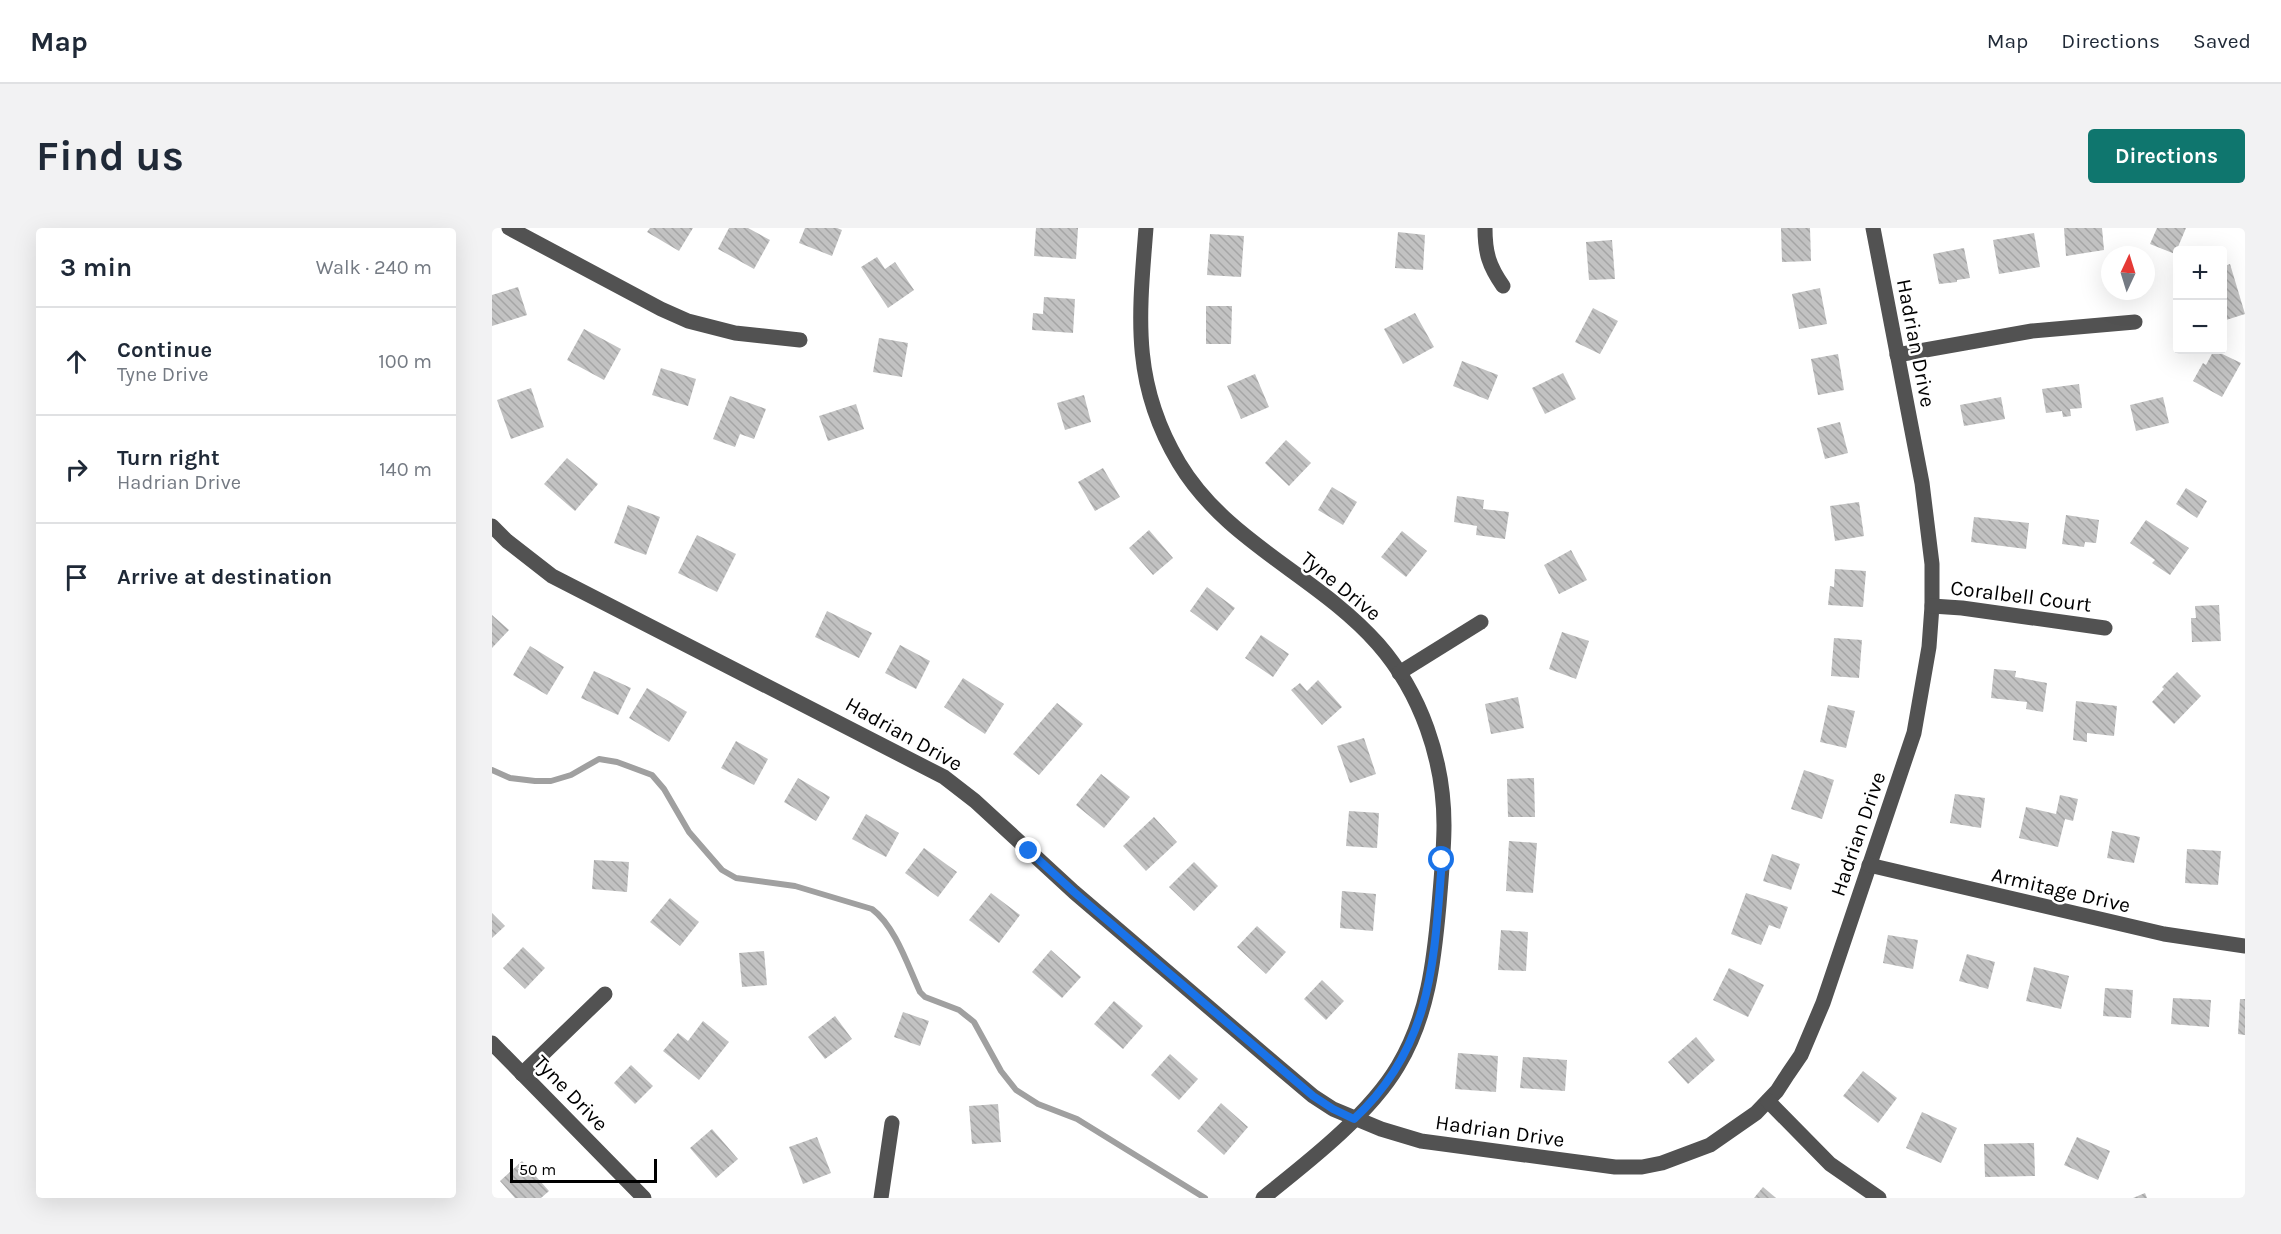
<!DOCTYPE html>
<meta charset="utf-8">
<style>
:root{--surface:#fff;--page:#f2f2f3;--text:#1f2937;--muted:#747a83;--line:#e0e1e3;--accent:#0f766e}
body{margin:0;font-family:Karla,sans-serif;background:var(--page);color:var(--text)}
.controls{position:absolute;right:18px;top:18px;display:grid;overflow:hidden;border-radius:6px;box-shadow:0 6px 24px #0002}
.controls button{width:54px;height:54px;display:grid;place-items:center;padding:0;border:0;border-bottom:2px solid var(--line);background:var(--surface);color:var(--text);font:30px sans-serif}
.compass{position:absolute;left:1609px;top:18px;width:54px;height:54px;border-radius:50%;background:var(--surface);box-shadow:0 6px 24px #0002;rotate:4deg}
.scale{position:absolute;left:18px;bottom:15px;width:147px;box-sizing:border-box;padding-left:6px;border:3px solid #000;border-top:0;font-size:16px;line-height:21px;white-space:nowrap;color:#000;-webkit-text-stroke:4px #fff;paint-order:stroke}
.stop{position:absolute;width:18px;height:18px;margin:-14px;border:4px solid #1a73e8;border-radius:50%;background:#fff}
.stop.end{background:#1a73e8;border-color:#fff;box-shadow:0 2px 6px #0008}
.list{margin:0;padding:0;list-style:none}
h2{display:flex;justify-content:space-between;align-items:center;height:78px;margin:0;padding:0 24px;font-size:26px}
h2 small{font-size:20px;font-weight:400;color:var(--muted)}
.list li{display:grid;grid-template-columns:39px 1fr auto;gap:18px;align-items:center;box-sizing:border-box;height:108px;padding:0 24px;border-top:2px solid var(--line)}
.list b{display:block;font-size:22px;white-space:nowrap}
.list p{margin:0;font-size:20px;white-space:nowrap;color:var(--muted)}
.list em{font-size:20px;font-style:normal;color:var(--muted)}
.icon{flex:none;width:33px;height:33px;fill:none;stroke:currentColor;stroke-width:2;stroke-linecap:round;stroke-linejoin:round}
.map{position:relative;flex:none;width:1753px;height:970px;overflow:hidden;border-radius:6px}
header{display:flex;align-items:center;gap:36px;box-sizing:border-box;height:84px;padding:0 30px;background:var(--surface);border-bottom:2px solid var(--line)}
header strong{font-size:28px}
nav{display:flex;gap:33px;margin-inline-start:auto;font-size:21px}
.intro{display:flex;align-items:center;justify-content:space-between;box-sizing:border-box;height:144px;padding:0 36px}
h1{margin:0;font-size:42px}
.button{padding:15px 27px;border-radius:6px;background:var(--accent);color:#fff;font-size:21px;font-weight:700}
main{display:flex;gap:36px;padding:0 36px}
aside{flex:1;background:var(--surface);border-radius:6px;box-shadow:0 6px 24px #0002}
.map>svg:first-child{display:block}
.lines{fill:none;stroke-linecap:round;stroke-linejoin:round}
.stream{stroke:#a0a0a0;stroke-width:6}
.building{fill:url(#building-back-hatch)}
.minor{stroke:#525252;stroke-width:15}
.route{stroke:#1a73e8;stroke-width:8}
.labels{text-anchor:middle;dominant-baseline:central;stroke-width:5;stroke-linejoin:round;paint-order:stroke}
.street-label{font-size:21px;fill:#000;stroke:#fff}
</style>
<header>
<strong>Map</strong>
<nav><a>Map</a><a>Directions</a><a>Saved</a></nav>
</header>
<div class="intro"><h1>Find us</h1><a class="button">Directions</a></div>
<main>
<aside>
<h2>3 min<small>Walk · 240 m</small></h2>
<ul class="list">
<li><svg class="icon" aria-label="ahead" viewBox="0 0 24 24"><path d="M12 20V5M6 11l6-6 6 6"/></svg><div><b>Continue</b><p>Tyne Drive</p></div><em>100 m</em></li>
<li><svg class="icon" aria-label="right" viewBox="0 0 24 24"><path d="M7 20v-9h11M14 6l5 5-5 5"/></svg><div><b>Turn right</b><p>Hadrian Drive</p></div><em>140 m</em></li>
<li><svg class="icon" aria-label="arrive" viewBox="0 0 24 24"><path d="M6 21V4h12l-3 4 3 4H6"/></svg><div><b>Arrive at destination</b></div></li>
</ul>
</aside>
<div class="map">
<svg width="1753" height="970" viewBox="0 0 1753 970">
<defs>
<pattern id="building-back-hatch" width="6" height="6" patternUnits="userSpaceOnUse" patternTransform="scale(1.5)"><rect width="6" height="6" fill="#c2c2c2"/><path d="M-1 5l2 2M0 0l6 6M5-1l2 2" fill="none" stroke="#a5a5a5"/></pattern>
</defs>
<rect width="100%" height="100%" fill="#fff"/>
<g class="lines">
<!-- stream -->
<path class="stream" d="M0 542 18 550 43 553H59L79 547 107 531 125 534 160 547 172 561 197 604 230 642 244 650 303 658 380 681C403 698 416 738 428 764L433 769 467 782 482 794 509 843 524 862 546 876 585 891 713 970"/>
</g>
<!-- building -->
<g class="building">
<path d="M158 0H201L187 23 155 4Z"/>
<path d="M237 0H256L278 12 262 41 226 21Z"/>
<path d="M313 0H345L350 2 340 28 307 15Z"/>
<path d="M544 0H586L584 31 542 28Z"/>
<path d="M1289 0H1318L1319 33 1290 34Z"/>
<path d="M1572 0H1610L1612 22 1574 28Z"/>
<path d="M1665 0H1694L1683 26 1658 16Z"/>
<path d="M906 4 933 7 931 42 903 40Z"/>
<path d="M1542 5 1548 39 1507 46 1501 12Z"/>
<path d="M718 6 752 8 749 49 715 47Z"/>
<path d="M1120 12 1123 51 1097 52 1094 14Z"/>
<path d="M1472 20 1478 50 1465 52V54L1447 56 1441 26Z"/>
<path d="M385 29 393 41 403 34 422 62 396 80 369 39Z"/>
<path d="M1738 36 1753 86 1734 92 1730 82V39Z"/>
<path d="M26 59 35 87 0 98V67Z"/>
<path d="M1328 60 1335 96 1307 101 1300 66Z"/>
<path d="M552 69 583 71 581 105 540 102 541 85 551 86Z"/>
<path d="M714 78H740L739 116H714Z"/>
<path d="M1101 80 1126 93 1108 126 1083 114Z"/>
<path d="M923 85 942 119 911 136 892 101Z"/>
<path d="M92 101 129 121 112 152 75 132Z"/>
<path d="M387 110 416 115 410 149 381 144Z"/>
<path d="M1722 122 1749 135 1730 169 1701 153 1711 135 1714 137Z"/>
<path d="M1346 126 1352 162 1326 167 1319 131Z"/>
<path d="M970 133 1006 147 996 172 961 158Z"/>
<path d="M169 140 204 151 196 178 160 167Z"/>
<path d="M1071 145 1084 171 1053 186 1040 160Z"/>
<path d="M763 146 777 179 749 191 735 158Z"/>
<path d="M1587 156 1590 180 1578 181 1579 188 1571 189 1570 183 1554 185 1550 161Z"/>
<path d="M39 160 52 199 19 211 5 172Z"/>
<path d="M592 167 599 194 573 202 565 175Z"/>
<path d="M238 168 274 181 262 211 248 206 243 219 221 211Z"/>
<path d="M1509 169 1513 191 1472 198 1468 177Z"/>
<path d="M1671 169 1677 195 1644 203 1638 177Z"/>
<path d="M364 176 372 201 336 213 327 188Z"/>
<path d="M1348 194 1356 225 1333 231 1325 200Z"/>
<path d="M794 212 819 235 797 258 773 235Z"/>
<path d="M75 230 106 256 83 283 52 256Z"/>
<path d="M611 240 628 269 603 283 586 254Z"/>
<path d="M840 259 865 274 851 297 826 282Z"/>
<path d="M1694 260 1715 273 1705 290 1684 276Z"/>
<path d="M965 268 992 272 991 281 1017 284 1013 311 984 307 985 298 962 294Z"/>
<path d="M1367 274 1372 308 1343 313 1338 278Z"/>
<path d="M136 277 168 289 154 327 122 315Z"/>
<path d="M1574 287 1607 292 1604 315 1593 314 1592 319 1570 316Z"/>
<path d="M1482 289 1537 295 1534 321 1479 314Z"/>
<path d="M1654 292 1697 320 1678 347 1660 335 1663 332 1638 315Z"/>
<path d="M657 302 681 330 661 347 637 320Z"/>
<path d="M910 303 935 323 914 349 889 329Z"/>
<path d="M205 307 244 326 225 364 186 345Z"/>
<path d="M1079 322 1095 352 1067 366 1052 337Z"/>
<path d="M1343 341 1374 343 1371 379 1336 377 1338 358 1342 359Z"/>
<path d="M715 359 743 380 725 403 698 383Z"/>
<path d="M1727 377 1729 413 1700 414 1699 390H1704L1703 378Z"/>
<path d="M335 383 380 405 367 430 323 409Z"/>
<path d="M0 387 17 402 0 420Z"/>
<path d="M1070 404 1097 413 1084 451 1057 441Z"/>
<path d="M769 407 797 426 781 449 753 430Z"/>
<path d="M1342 410 1370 412 1367 450 1339 448Z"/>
<path d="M408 417 438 433 424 461 393 445Z"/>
<path d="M38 418 72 439 55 467 21 447Z"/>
<path d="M1502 441 1524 443 1523 449 1555 455 1551 484 1534 481 1535 474 1499 470Z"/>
<path d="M102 443 139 460 126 487 89 470Z"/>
<path d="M1685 444 1709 468 1682 496 1660 474 1672 461 1670 459Z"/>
<path d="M471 450 512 476 493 506 452 479Z"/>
<path d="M826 452 850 479 830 497 799 462 808 455 815 463Z"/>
<path d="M155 460 195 484 177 514 137 490Z"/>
<path d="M1026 469 1032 500 999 506 993 476Z"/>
<path d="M1584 473 1625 478 1622 508 1595 505V514L1581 512Z"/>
<path d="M565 475 591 496 547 547 521 526Z"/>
<path d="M1336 477 1363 483 1354 520 1328 514Z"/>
<path d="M872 510 884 546 858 555 845 518Z"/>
<path d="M244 513 276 531 262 557 229 540Z"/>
<path d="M1312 542 1342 552 1330 591 1299 581Z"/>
<path d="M609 546 638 569 612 600 584 577Z"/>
<path d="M306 550 338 569 324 593 292 574Z"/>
<path d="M1042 550 1043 589H1016L1015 551Z"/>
<path d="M1463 566 1493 570 1489 600 1458 595Z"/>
<path d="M1568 567 1586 571 1581 593 1573 591 1566 619 1527 610 1534 579 1564 586Z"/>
<path d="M857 583 887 585 885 620 854 618Z"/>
<path d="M374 586 407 605 394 629 360 611Z"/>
<path d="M662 589 685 614 654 643 631 618Z"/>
<path d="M1620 603 1648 609 1642 635 1615 630Z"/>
<path d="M1017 613 1045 615 1041 665 1014 663Z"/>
<path d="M432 620 465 644 446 669 413 645Z"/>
<path d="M1695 621 1729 623 1726 657 1693 655Z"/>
<path d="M1280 626 1308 636 1299 662 1271 653Z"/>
<path d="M102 632 137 634 135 664 100 661Z"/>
<path d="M702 634 726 658 702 683 677 659Z"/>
<path d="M850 663 884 666 881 703 848 700Z"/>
<path d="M499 665 528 687 507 715 477 692Z"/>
<path d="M1254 665 1296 679 1288 701 1277 697 1269 717 1239 706Z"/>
<path d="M178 670 207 694 188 718 158 694Z"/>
<path d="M0 685 13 698 0 710Z"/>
<path d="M765 698 794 724 774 746 745 719Z"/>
<path d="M1009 702 1036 704 1034 743 1006 742Z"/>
<path d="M1396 707 1426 712 1421 741 1391 735Z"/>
<path d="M31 719 53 740 33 761 11 740Z"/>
<path d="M559 722 589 749 570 770 540 744Z"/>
<path d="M272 723 275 757 250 759 247 725Z"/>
<path d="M1475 726 1503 734 1496 761 1467 753Z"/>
<path d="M1542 739 1577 748 1569 781 1534 773Z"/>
<path d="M1237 740 1272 757 1256 789 1221 772Z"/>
<path d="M830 752 852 773 834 792 812 771Z"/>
<path d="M1613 760 1641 762 1639 790 1611 788Z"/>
<path d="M1681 770 1719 772 1717 799 1679 796Z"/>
<path d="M1748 771H1753V807L1746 806Z"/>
<path d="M622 773 651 798 631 821 602 796Z"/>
<path d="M411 784 437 793 428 818 402 809Z"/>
<path d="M343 788 360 811 333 831 316 809Z"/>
<path d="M211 793 237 814 207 852 171 823 186 805 196 813Z"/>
<path d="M1204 809 1223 832 1196 856 1176 834Z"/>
<path d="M966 825 1006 828 1004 864 963 861Z"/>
<path d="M678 826 706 851 687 872 659 847Z"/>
<path d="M1031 829 1075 832 1073 863 1028 860Z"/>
<path d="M139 837 161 858 143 876 122 855Z"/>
<path d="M1371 843 1405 870 1386 895 1351 868Z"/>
<path d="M729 875 756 899 732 927 705 903Z"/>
<path d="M506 876 509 914 480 916 477 878Z"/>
<path d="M1430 884 1465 900 1449 935 1414 920Z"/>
<path d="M220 901 246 931 224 950 198 920Z"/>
<path d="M325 909 339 945 311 956 297 919Z"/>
<path d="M1585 909 1618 923 1606 952 1572 937Z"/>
<path d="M1542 915 1543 948 1493 949 1492 916Z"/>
<path d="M30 933 57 963 49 970H23L8 953Z"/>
<path d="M1271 959 1284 970H1262Z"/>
<path d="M1653 965 1655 970H1641Z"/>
</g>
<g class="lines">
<!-- minor -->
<g class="minor">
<path d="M17 0 169 81 196 93 243 105 308 112"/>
<path d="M654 0C647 88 639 155 687 235 735 315 826 348 886 416 929 465 952 532 952 597 952 623 949 651 947 677 942 733 936 788 906 838 877 887 816 934 771 970"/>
<path d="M993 0C993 25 997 38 1011 58"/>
<path d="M1405 127 1540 103 1643 94"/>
<path d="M0 298 15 313 60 348 452 549 483 573 582 664 789 841 821 868 841 881 889 901 929 913 1123 939H1150L1170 935 1218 917 1264 885 1285 863 1296 846 1309 827 1331 775 1422 505 1437 419 1440 378V336L1430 255 1381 0"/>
<path d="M1440 378 1470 380 1613 400"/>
<path d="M907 445 989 394"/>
<path d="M1377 637 1672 706 1753 718"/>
<path d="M0 815 152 970"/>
<path d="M30 846 113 766"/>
<path d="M1276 873 1338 936 1387 970"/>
<path d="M389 970 400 895"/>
</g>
</g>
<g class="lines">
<!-- route -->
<path class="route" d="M537 623 582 664 821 868 841 881 862 891C941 818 942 732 950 632"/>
</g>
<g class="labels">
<!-- street labels -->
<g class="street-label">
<text transform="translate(1424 115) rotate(79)">Hadrian Drive</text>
<text transform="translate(849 358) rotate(39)">Tyne Drive</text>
<text transform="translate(1529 368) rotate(7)">Coralbell Court</text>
<text transform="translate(412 506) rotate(29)">Hadrian Drive</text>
<text transform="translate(1366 606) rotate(-71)">Hadrian Drive</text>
<text transform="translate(1569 662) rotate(13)">Armitage Drive</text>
<text transform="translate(79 865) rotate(46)">Tyne Drive</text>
<text transform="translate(1008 903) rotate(8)">Hadrian Drive</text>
</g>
</g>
</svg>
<div class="controls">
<button>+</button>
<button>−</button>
</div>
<svg class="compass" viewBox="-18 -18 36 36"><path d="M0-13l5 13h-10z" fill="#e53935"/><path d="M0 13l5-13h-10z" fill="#747a83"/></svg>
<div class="scale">50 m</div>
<div class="stop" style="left:950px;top:632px"></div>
<div class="stop end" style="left:537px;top:623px"></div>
</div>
</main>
